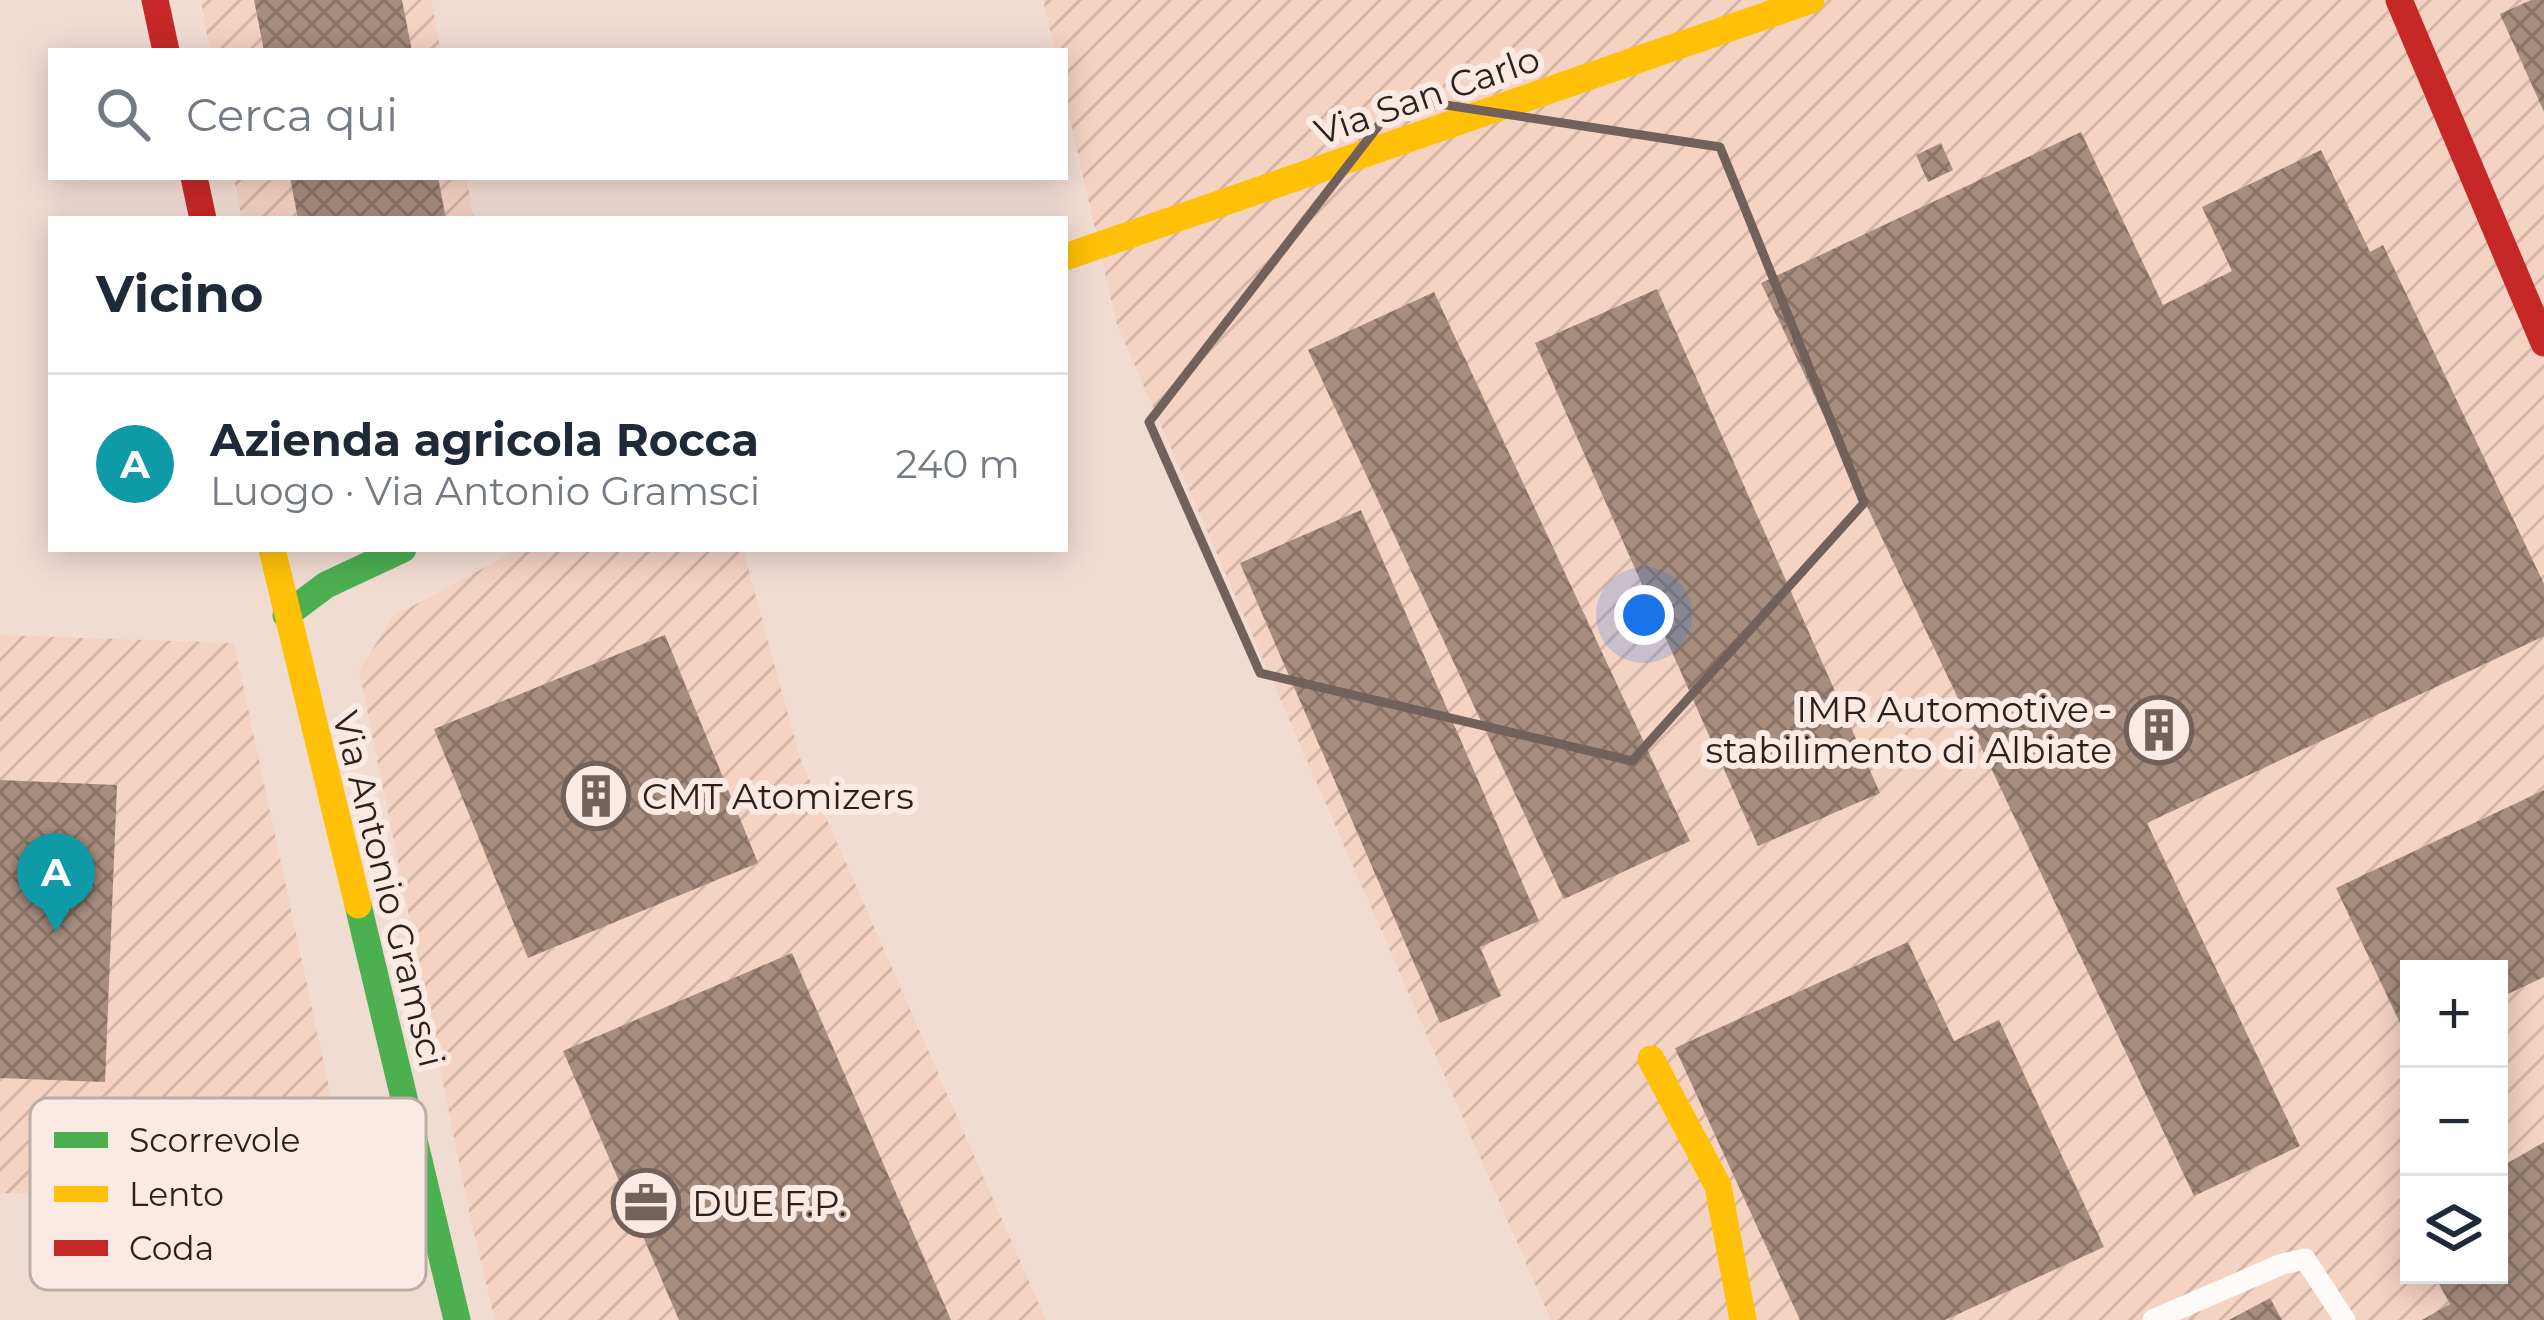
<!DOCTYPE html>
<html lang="it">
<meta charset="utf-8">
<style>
:root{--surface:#fff;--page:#f2f2f3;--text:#1f2937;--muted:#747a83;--line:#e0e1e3;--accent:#7c3aed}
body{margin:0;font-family:Montserrat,sans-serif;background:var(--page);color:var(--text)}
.controls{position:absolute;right:36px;bottom:36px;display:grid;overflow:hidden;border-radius:0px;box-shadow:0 6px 30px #0003}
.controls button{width:108px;height:108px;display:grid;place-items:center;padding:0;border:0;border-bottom:3px solid var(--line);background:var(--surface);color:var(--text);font:60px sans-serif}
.you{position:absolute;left:1644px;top:615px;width:42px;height:42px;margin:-30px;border:9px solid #fff;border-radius:50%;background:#1a73e8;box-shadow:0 0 0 18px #1a73e833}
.badge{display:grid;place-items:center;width:78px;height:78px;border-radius:50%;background:var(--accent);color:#fff;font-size:39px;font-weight:700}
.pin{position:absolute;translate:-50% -99px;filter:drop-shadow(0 3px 6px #0008)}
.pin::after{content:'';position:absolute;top:63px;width:42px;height:36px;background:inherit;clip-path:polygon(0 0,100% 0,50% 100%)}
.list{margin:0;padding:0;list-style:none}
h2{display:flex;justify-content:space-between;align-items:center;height:156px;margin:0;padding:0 48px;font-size:51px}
h2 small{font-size:39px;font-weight:400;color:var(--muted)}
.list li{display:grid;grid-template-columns:78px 1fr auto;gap:36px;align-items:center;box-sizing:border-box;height:180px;padding:0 48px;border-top:3px solid var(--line)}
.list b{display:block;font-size:45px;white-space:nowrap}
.list p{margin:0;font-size:39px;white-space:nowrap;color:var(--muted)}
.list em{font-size:39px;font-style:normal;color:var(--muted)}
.icon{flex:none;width:66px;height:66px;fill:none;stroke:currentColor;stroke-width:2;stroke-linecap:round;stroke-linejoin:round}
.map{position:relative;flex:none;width:2544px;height:1320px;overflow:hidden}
.search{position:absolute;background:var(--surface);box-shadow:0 6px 30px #0003;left:48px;top:48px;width:1020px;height:132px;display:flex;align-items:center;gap:30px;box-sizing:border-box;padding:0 42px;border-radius:0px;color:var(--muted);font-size:45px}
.panel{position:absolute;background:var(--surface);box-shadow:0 6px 30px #0003;left:48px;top:216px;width:1020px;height:336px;border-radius:0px}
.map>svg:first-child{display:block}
.industrial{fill:url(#industrial-furrows);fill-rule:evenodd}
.building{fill:url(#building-cross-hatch)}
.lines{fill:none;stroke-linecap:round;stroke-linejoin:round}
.lane{stroke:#fdfaf8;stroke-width:21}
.fast{stroke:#4caf50;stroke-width:27}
.slow{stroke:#ffc107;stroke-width:27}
.jam{stroke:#c62828;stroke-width:27}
.marked{fill:none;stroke:#72615a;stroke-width:9;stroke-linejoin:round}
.labels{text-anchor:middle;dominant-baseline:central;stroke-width:12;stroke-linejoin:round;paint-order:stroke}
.street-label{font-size:36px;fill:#2d1f19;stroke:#faeae3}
.poi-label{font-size:36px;fill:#2d1f19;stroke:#faeae3;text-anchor:start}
.key{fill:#faeae3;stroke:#bcada6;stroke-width:3}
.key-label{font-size:33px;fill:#2d1f19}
</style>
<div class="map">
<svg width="2544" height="1320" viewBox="0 0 2544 1320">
<defs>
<pattern id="industrial-furrows" width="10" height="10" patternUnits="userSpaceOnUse" patternTransform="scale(3)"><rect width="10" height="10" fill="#f5d3c3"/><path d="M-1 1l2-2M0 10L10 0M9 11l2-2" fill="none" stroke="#d2b5a7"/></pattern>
<pattern id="building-cross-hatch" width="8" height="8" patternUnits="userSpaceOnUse" patternTransform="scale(3)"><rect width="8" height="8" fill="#a68d7e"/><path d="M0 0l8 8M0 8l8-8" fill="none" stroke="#887366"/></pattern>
</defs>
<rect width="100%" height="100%" fill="#f1dcd2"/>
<!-- industrial -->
<g class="industrial">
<path d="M201 0H431L441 51H210Z"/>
<path d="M1043 0H2544V1320H1551L1116 322 1065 96V51H1055ZM2409 969H2499V1275H2409Z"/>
<path d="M234 177H466L474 219H242Z"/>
<path d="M519 549H743L800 758 1046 1320H495L470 1216 359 670 394 616Z"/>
<path d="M0 635 234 643 353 1200 0 1193Z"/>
</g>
<!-- building -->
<g class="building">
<path d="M254 0H402L412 51H264Z"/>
<path d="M2531 0H2544V112L2500 14Z"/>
<path d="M2081 132 2163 305 2232 271 2202 207 2321 150 2370 252 2383 245 2544 584V636L2147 823 2300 1146 2194 1196 1761 283Z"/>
<path d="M1941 143 1953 170 1928 182 1916 155Z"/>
<path d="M290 177H438L446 219H298Z"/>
<path d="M1657 289 1880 793 1758 846 1535 343Z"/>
<path d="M1434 292 1690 841 1564 899 1308 350Z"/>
<path d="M1361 510 1539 921 1480 947 1501 996 1440 1023 1240 563Z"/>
<path d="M665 635 758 863 528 958 434 729Z"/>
<path d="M0 780 117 785 105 1082 0 1078Z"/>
<path d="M2544 790V977L2499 998V969H2409V1042L2336 888Z"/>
<path d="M1908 942 1954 1041 1999 1020 2104 1247 1945 1320H1800L1675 1048Z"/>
<path d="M792 953 951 1320H679L563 1051Z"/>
<path d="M2544 1142V1320H2422L2450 1304 2434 1275H2499V1168Z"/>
<path d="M2270 1298 2282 1320H2229Z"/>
</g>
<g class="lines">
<!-- lane -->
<path class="lane" d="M2153 1320 2282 1264 2305 1259 2345 1320"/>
<!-- fast -->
<g class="fast">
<path d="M286 615 326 585 403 549"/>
<path d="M358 905 457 1320"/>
</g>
<!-- slow -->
<g class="slow">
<path d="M1065 257 1811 0"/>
<path d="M272 549 358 905"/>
<path d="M1651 1059 1718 1186 1743 1320"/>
</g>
<!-- jam -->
<g class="jam">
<path d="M155 0 166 51"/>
<path d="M2399 0 2544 343"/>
<path d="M194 177 203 219"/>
</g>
</g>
<!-- marked area -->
<path class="marked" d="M1400 98 1720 147 1864 503 1632 761 1260 673 1149 422Z"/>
<!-- icons -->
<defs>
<g id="building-ring" transform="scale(3.45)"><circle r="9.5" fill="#faeae3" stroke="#72615a" stroke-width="1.5"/><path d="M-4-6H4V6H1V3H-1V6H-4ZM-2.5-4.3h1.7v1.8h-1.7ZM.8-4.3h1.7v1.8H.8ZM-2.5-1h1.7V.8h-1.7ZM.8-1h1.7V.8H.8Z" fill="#72615a"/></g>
<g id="office-ring" transform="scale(3.45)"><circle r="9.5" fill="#faeae3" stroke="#72615a" stroke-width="1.5"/><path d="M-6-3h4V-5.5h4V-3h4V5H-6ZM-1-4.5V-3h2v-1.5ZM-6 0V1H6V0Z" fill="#72615a"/></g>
</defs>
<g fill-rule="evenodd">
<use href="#building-ring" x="2159" y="730"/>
<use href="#building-ring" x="596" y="796"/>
<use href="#office-ring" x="646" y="1203"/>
</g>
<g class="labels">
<!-- street labels -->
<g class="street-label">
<text transform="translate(1427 95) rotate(-19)">Via San Carlo</text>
<text transform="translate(389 889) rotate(76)">Via Antonio Gramsci</text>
</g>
<!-- poi labels -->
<g class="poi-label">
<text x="2112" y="709" text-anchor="end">IMR Automotive -<tspan x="2112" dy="41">stabilimento di Albiate</tspan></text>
<text x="642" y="796">CMT Atomizers</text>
<text x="692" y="1203">DUE F.P.</text>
</g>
</g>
<!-- legend -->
<rect x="30" y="1098" width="396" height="192" rx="18" class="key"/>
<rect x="54" y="1132" width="54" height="16" fill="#4caf50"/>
<rect x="54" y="1186" width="54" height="16" fill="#ffc107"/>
<rect x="54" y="1240" width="54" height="16" fill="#c62828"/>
<g class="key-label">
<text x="129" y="1152">Scorrevole</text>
<text x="129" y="1206">Lento</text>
<text x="129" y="1260">Coda</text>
</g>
</svg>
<div class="controls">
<button>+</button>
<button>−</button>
<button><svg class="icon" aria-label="layers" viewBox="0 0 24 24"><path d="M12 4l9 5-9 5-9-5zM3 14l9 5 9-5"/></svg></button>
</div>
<div class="you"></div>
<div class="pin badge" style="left:56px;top:932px;background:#0f9aa8">A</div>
<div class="search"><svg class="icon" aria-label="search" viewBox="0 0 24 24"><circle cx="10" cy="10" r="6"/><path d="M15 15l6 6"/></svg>Cerca qui</div>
<section class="panel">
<h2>Vicino<small></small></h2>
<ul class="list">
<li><span class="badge" style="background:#0f9aa8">A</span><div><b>Azienda agricola Rocca</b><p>Luogo · Via Antonio Gramsci</p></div><em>240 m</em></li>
</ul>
</section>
</div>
